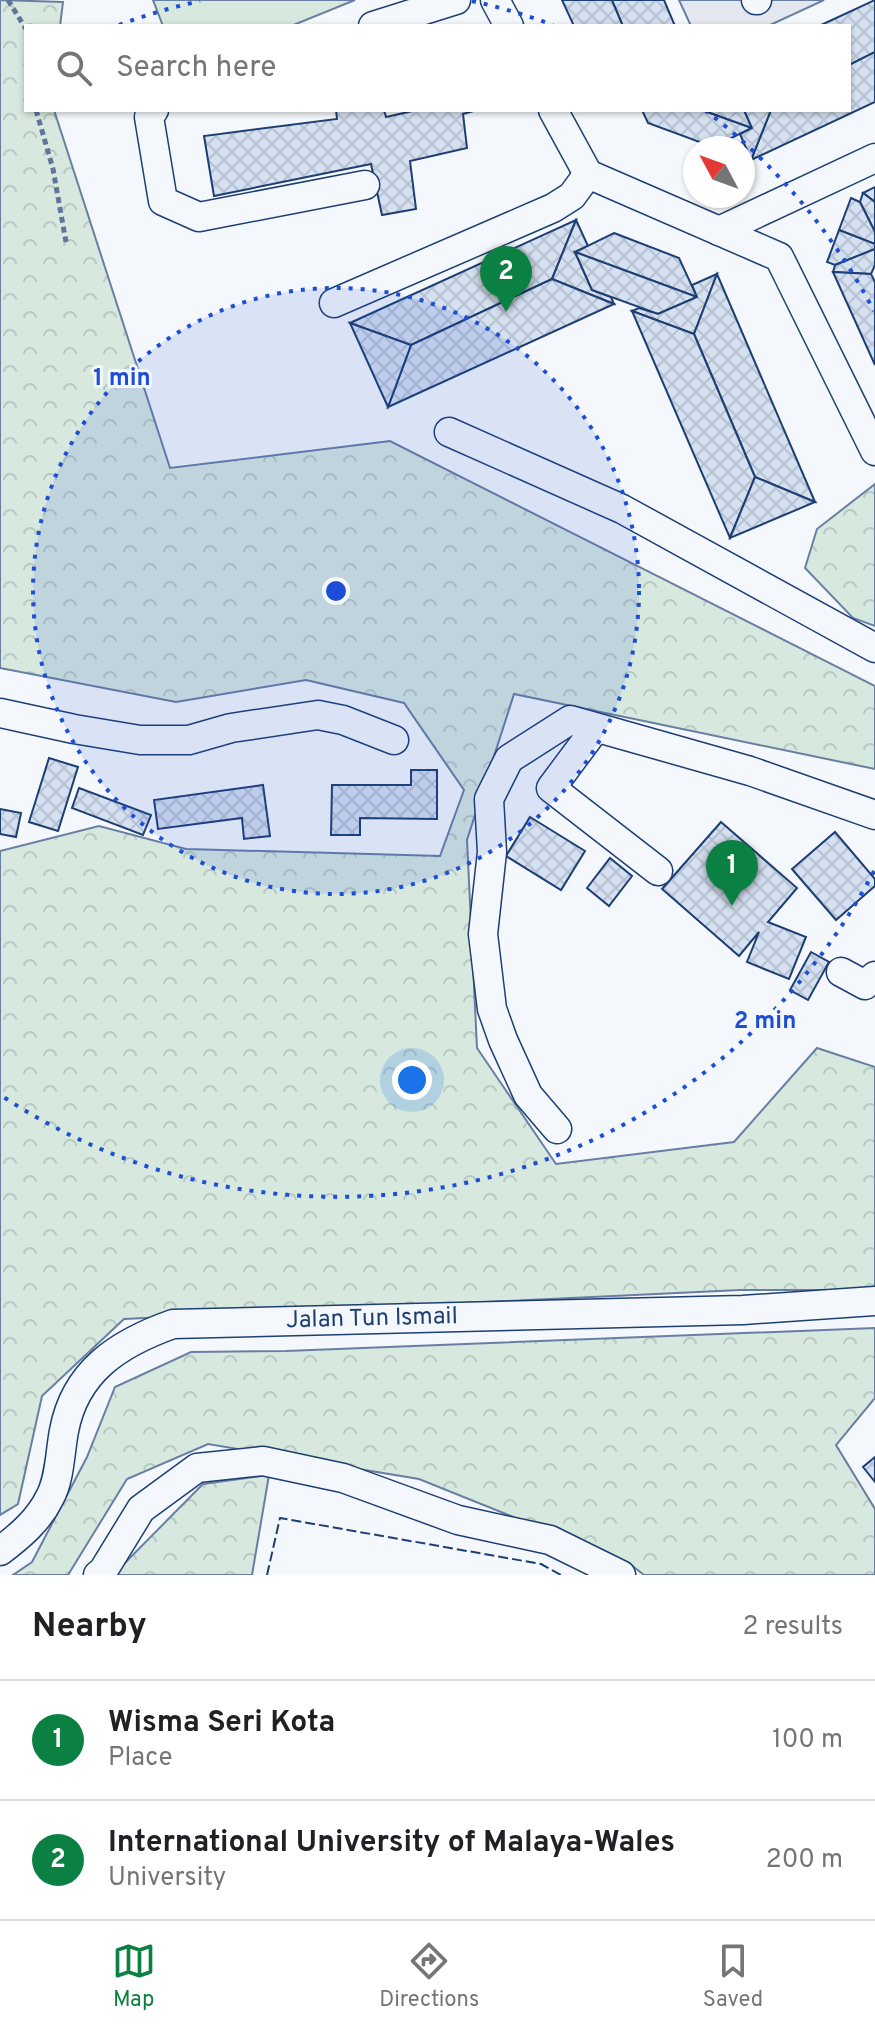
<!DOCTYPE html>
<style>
:root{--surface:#fff;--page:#f6f6f6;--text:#202124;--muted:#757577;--line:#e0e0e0;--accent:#0b8043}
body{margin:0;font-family:Overpass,sans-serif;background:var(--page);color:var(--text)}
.compass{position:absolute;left:683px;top:136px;width:72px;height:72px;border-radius:50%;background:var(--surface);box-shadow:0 2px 6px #0004;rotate:311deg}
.you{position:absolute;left:412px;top:1080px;width:28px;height:28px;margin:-20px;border:6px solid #fff;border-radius:50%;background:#1a73e8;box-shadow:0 0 0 12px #1a73e833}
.badge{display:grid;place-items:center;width:52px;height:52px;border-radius:50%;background:var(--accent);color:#fff;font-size:26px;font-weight:700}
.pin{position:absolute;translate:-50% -66px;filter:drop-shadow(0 2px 4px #0008)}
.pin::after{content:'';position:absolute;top:42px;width:28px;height:24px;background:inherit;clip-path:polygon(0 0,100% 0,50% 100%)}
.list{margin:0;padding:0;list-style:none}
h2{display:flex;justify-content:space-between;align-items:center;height:104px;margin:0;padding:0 32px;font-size:34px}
h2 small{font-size:26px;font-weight:400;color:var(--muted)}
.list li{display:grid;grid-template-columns:52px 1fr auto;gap:24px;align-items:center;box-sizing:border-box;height:120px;padding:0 32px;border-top:2px solid var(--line)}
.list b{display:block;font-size:30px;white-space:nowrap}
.list p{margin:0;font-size:26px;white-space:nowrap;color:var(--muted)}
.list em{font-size:26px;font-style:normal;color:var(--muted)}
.icon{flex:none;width:44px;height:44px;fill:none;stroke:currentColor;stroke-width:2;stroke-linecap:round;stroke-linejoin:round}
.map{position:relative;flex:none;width:875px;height:1575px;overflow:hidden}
.search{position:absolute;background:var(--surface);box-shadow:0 2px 6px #0004;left:24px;right:24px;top:24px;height:88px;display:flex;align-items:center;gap:20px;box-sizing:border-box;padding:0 28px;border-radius:0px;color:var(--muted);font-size:30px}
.sheet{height:344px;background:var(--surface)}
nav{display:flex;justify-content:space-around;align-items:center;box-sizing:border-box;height:112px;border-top:2px solid var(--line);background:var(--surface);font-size:22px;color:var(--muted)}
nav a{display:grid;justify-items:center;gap:4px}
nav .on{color:var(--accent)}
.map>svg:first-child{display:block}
.forest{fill:url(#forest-crowns);stroke:#687fa3;stroke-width:2}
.garden{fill:#d7e8df;stroke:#687fa3;stroke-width:2}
.parking{fill:#e3e8f0;stroke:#687fa3;stroke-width:2}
.building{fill:url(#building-cross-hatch);stroke:#1d3f73;stroke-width:2}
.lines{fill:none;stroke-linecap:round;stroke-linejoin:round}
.minor-casing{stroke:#1d3f73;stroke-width:31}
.path{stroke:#5e769c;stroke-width:5;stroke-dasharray:6 4;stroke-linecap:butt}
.minor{stroke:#f4f7fb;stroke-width:28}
.fence{stroke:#1d3f73;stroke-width:2;stroke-dasharray:10 4;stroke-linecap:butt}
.ring{fill:none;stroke:#1d4ed8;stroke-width:4;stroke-dasharray:4 8}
.labels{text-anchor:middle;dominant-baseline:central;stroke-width:6;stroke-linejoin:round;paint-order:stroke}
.street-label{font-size:24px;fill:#1d3f73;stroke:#f4f7fb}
.centre{fill:#1d4ed8;stroke:#f4f7fb;stroke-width:4}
.ring-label{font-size:24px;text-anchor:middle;font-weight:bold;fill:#1d4ed8;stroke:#f4f7fb;stroke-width:6;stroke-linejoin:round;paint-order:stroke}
</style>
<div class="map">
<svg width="875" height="1575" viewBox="0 0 875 1575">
<defs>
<pattern id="forest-crowns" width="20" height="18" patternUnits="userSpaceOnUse" patternTransform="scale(2)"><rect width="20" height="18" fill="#d7e8df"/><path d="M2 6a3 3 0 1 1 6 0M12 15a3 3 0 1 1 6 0" fill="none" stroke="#b8c8c3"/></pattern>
<pattern id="building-cross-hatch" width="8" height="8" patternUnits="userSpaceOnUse" patternTransform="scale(2)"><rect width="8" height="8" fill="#d5e0f0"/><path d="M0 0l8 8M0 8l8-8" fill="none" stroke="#b6c1d1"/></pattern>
</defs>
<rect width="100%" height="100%" fill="#f4f7fb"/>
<!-- forest -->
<g class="forest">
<path d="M0 0 63 2 60 26H26V110H54L170 468 390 441 875 686V769L514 694 467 840 477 1048 556 1164 734 1142 817 1048 875 1067V1290H740L124 1319 42 1396 18 1504 0 1515V851L99 826 186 849 440 856 464 790 404 703 306 680 176 702 0 668Z"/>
<path d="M875 484V626L853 618 805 568 817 529Z"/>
<path d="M875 1328V1398L836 1445 875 1509V1575H644L630 1564 419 1479 208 1444 127 1479 68 1575H13L32 1562 87 1457 115 1387 191 1352 286 1351Z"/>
<path d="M269 1475 252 1575H113L203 1484Z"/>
</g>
<!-- garden -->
<path class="garden" d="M153 0H355L291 26H163Z"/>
<!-- parking -->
<path class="parking" d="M679 0H824L768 26H691Z"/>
<!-- building -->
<g class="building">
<path d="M562 0H612L623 26H574Z"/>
<path d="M612 0H664L675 26H623Z"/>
<path d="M875 0V52L849 65V26H819Z"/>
<path d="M875 52V102L751 160 771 110H849V65Z"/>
<path d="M336 110H384L386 117 417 110H477L463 114 467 148 410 161 416 209 382 215 371 164 214 196 204 136 337 119Z"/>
<path d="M642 110H702L752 128 713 147 648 123Z"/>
<path d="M702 110H744L752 128Z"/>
<path d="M744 110H771L751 160 740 134 752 128Z"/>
<path d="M875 187V202L863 193Z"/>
<path d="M863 193 875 202V232L860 202Z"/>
<path d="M851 198 860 202 875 232V244L839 230Z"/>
<path d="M576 220 552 279 411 345 350 323Z"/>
<path d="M576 220 588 246 575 252 592 290 611 297 614 304 552 279Z"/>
<path d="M839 230 875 244V249L835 265 827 262Z"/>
<path d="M614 233 679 258 697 297 575 252Z"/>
<path d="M875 249V265L871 274 833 272 835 265Z"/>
<path d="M575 252 697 297 658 314 592 290Z"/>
<path d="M833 272 871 274 875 282V365Z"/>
<path d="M717 274 694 334 632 311 639 308 658 314 697 297 692 285Z"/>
<path d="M717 274 815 502 755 477 694 334Z"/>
<path d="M552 279 614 304 388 407 411 345Z"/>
<path d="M632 311 694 334 755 477 730 538Z"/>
<path d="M350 323 411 345 388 407Z"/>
<path d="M755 477 815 502 730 538Z"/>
<path d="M49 758 78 767 58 831 29 822Z"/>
<path d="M411 770H437V819L360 818V835H331L332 785H411Z"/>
<path d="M263 785 270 836 244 839 242 818 158 829 154 800Z"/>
<path d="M79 788 151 815 143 835 72 808Z"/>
<path d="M0 809 21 813 16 837 0 834Z"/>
<path d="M530 817 585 851 561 890 506 856Z"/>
<path d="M721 822 797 888 768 922 806 937 789 979 747 962 759 932 739 956 662 889Z"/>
<path d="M835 832 875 879V886L836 920 792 869Z"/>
<path d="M610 858 632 876 609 906 587 888Z"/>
<path d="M811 952 829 962 808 1000 790 990Z"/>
<path d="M875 1457V1482L863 1467Z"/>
</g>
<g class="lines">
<!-- minor casing -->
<g class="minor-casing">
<g id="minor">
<path d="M495 0 509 26"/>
<path d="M756 0H757"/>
<path d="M373 26 456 0"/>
<path d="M154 110 149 117 163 201 199 217 365 185"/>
<path d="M553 110 588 174 779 257 875 451"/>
<path d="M719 231 875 158"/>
<path d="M334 303 553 208 572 196 588 174"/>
<path d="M449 432 622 509 875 648"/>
<path d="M0 713 74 729 140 740H189L231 728 318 715 343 720 394 740"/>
<path d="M595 729 551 788 658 871"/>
<path d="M841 972 865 985 875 976"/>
<path d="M557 1129 528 1095 503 1040 492 1009 483 934 492 852 489 799 509 759 570 720 750 771 875 815"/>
<path id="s1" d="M0 1551C20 1536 39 1520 50 1497 60 1479 60 1451 64 1431 75 1371 119 1343 173 1324L743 1310 875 1301"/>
<path d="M98 1575 103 1571 141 1509 197 1468 263 1461 343 1478 458 1520 550 1540 621 1575"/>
</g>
</g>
<!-- path -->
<g class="path">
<path d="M8 0 26 29"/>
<path d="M36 110 53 169 66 242"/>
</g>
<!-- minor -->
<use href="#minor" class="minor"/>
<!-- fence -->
<path class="fence" d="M267 1575 280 1518 541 1564 561 1575"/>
</g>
<!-- distance rings -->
<circle cx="336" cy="591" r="303" fill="#1d4ed8" fill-opacity=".12"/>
<g class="ring">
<circle cx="336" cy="591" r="303"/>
<path d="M874 871A606 606 0 0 1 2 1096M119 25A606 606 0 0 1 200 1M472 1A606 606 0 0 1 553 25M705 110A606 606 0 0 1 874 311"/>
</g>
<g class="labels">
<!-- street labels -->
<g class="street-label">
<text stroke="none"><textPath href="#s1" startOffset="502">Jalan Tun Ismail</textPath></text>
</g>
</g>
<circle cx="336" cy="591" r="12" class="centre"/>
<g class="ring-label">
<text x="122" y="385">1 min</text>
<text x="765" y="1028">2 min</text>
</g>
</svg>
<svg class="compass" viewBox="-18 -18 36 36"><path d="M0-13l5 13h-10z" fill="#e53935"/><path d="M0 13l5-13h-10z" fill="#757577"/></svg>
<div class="you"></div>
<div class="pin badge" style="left:732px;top:906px">1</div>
<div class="pin badge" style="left:506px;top:312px">2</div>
<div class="search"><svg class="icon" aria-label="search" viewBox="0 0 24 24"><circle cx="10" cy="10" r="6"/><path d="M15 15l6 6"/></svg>Search here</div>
</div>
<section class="sheet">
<h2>Nearby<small>2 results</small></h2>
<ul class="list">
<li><span class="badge">1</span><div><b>Wisma Seri Kota</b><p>Place</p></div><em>100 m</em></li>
<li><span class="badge">2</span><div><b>International University of Malaya-Wales</b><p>University</p></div><em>200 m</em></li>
</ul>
</section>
<nav>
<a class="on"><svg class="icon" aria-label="map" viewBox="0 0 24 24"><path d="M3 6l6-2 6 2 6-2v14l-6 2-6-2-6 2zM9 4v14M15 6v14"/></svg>Map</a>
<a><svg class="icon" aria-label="directions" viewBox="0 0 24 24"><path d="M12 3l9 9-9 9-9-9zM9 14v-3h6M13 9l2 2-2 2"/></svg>Directions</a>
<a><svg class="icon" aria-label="saved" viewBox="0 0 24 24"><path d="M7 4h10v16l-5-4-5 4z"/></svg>Saved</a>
</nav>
